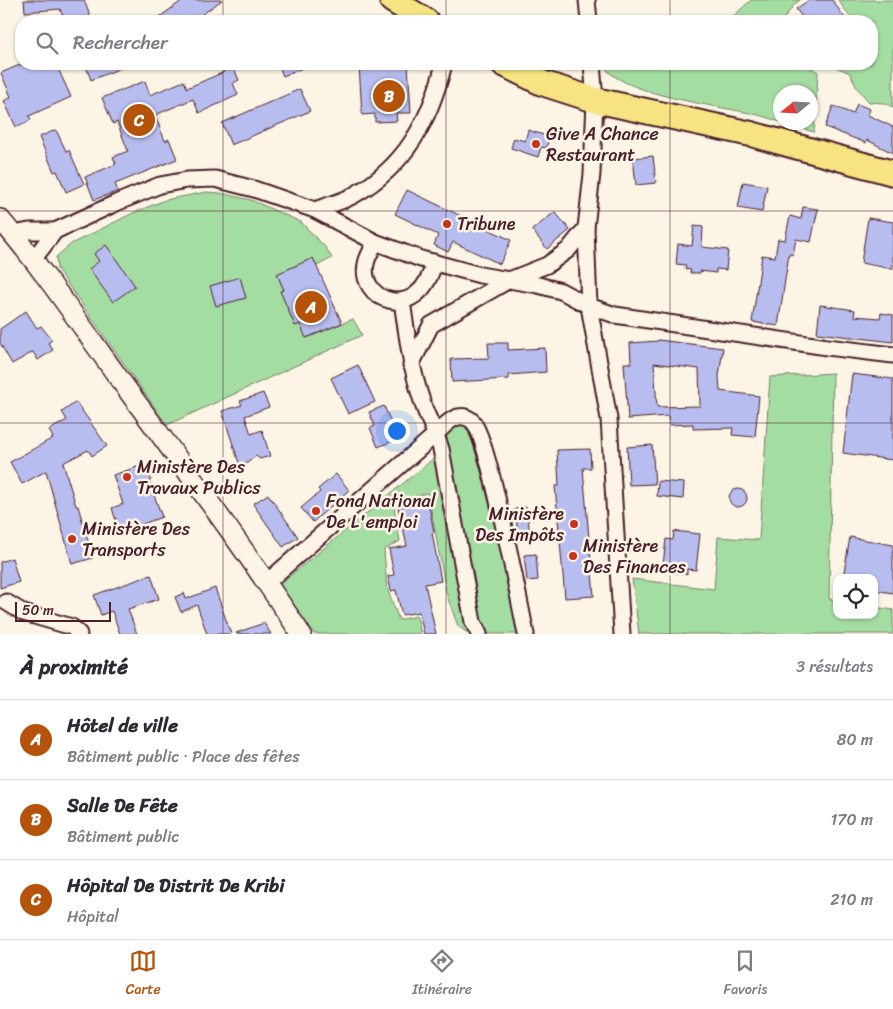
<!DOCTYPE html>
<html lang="fr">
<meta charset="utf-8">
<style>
:root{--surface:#fff;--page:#f2f2f3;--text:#2b2b33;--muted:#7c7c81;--line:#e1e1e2;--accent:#b45309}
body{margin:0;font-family:Sriracha,sans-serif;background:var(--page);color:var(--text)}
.controls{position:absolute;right:15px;bottom:15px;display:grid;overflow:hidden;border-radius:10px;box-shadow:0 1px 4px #0004}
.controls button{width:45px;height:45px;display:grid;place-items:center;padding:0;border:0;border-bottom:1px solid var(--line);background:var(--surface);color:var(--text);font:25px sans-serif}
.compass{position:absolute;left:773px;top:85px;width:45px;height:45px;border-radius:50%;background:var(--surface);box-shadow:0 1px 4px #0004;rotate:252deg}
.scale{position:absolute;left:15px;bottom:12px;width:96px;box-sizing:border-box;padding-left:5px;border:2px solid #4a1f2b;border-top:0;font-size:14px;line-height:18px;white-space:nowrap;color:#4a1f2b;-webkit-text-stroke:4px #fcf5e5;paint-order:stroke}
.you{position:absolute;left:396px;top:430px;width:18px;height:18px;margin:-12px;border:4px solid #fff;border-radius:50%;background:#1a73e8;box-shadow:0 0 0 8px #1a73e833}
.badge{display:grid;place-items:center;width:32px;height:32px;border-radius:50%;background:var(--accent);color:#fff;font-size:16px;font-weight:700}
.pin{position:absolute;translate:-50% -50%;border:2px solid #fff;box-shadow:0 1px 5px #0006}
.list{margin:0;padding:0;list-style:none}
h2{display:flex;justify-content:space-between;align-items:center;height:65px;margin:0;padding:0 20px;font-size:21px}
h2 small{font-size:16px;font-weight:400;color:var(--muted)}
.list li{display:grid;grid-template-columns:32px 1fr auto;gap:15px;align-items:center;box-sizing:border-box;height:80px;padding:0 20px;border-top:1px solid var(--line)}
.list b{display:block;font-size:19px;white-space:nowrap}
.list p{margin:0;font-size:16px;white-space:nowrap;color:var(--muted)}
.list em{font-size:16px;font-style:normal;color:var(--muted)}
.icon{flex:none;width:28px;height:28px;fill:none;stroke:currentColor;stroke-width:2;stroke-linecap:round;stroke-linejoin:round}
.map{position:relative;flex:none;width:893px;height:634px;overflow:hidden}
.search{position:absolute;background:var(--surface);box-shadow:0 1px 4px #0004;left:15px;right:15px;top:15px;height:55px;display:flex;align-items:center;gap:12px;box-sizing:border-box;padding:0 18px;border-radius:20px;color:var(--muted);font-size:19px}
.sheet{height:305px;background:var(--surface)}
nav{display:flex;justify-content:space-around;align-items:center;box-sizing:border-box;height:70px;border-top:1px solid var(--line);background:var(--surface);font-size:14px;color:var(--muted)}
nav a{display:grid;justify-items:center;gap:2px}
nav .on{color:var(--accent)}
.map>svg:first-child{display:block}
.green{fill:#a4dda2;stroke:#777e66}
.building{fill:#b8bdef;stroke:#4a1f2b;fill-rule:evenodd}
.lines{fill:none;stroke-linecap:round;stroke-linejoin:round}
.minor-casing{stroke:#4a1f2b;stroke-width:19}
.tertiary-casing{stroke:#4a1f2b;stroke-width:22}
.primary-casing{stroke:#4a1f2b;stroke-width:28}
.minor{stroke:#fcf5e5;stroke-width:15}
.tertiary{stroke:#fcf5e5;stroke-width:19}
.primary{stroke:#f6e381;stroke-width:24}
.grid{fill:none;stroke:#4a1f2b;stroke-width:1;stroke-opacity:0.55}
.poi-dot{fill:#c8321e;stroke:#fcf5e5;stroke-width:2}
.labels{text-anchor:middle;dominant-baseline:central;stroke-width:5;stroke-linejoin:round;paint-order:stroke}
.poi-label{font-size:18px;fill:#4a1f2b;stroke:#fcf5e5;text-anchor:start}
</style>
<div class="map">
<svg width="893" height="634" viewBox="0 0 893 634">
<rect width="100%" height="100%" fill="#fcf5e5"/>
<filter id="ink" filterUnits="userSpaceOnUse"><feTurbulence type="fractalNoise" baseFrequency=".02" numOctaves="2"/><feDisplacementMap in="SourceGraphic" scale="10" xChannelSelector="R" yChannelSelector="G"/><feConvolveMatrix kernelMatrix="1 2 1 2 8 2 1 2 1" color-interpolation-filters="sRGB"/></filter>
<g filter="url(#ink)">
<!-- green -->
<g class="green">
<path d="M751 0H800L794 5 782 21H728Z"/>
<path d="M838 0H893V107L884 103 869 102 857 88 850 73 829 64H872V21H853Z"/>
<path d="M602 64H804L818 72 814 132 783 123 810 122V92H780V122C772 119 763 116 754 114 720 106 620 95 602 64Z"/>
<path d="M206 192 220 193 251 200 301 222 325 247 332 258 317 266 313 258 277 274 284 290 281 291 300 324 307 338 353 319 362 335 167 425 57 269 56 257 71 244 133 213 165 200Z"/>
<path d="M833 373 829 599 837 601V615H874V607L893 610V634H639L632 579 714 589 718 537 759 540 770 377Z"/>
<path d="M465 423 480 440 525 634H469L458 626 447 596 428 493 395 502 394 507 400 541 384 550 387 588 399 620 417 616 421 634H314L280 584 433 459 443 453 438 434Z"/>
</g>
<!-- building -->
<g class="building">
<path d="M24 0H84L92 21H69L67 18 64 19 60 9 25 12Z"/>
<path d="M183 0H222L193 21H154Z"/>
<path d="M809 0H832L847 21H805L796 9Z"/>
<path d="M22 64H56L71 97 29 116 31 120 16 127 4 101 11 97 1 73Z"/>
<path d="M85 64H131L91 80Z"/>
<path d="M232 64 239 80 233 83 238 95 199 113 193 99 155 115 165 141 169 139 177 159 115 184 118 191 94 200 85 177 116 164 113 157 128 151 117 122 113 124 102 98 145 81 150 95 184 81 187 88 224 72 222 69Z"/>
<path d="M278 64H312L283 76Z"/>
<path d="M359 64H408L411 113H396L397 121 375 122V114L362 115Z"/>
<path d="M300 89 310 111 231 145 222 123Z"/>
<path d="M857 104 870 109 868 115 893 127V153L867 140 866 143 825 127 833 106 853 114Z"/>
<path d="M56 130 66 151 69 150 84 184 66 192 57 171 54 172 39 137Z"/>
<path d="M528 130 550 137 546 148 541 147 538 157 511 148 514 138 525 141Z"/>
<path d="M653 156 656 183 636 185 633 158Z"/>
<path d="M743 182 767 186 762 212 738 208Z"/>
<path d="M407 190 511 240 500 264 453 242 448 252 434 245 438 235 395 214Z"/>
<path d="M803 207 818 209 811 242 796 239 793 255 789 254 778 326 752 322 762 255 775 257 778 239 785 240 790 216 801 219Z"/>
<path d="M555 212 570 230 547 249 532 230Z"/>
<path d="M868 218 893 222V269L861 263Z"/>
<path d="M694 226 703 227 702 247 728 250 726 270 716 269V273L700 271V273H690L691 270 685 269 686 265 676 264 678 244 692 246Z"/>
<path d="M106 245 135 286 113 302 89 269 99 261 94 254Z"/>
<path d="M313 258 342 323 306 338 300 324 295 326 280 291 284 290 277 274Z"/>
<path d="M240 277 246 298 216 306 210 286Z"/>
<path d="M820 305 855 310 854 316 880 318 881 313 893 315V342L817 333Z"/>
<path d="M26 311 37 328 41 326 52 340 48 343 53 350 38 360 33 352 12 364 0 343V329Z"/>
<path d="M658 340 723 348 719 376 720 391 759 396 755 437 732 435 733 428 693 429V424L669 425 668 416 628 419 624 363H631L630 343 658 341ZM654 363 699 369 700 406 657 407Z"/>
<path d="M488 343H508V350L545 348 546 372 509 375V379L452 382 451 359 489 358Z"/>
<path d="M358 365 375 402 348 414 331 378Z"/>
<path d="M852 374 893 379V460L843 453Z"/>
<path d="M263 393 269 407 245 416 251 434 262 430 270 456 260 459 256 456 246 464 240 466 222 411 242 405 240 401Z"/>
<path d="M76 402 107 446 92 456 88 450 63 463 76 506H78L93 558 72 564 46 471 22 484 10 462 53 438 49 430 67 420 62 412Z"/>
<path d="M384 406 398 439 378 447 370 428 375 426 369 412Z"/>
<path d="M652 445 655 484 629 485 627 447Z"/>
<path d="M590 449 591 468H583L594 596 565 598 555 486H559L557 450Z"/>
<path d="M146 464 151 480 149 481 162 517 137 526 136 521 118 527 112 508 123 504 113 475Z"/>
<path d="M336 474 349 490 313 522 301 508 320 492 318 489Z"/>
<path d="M658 481 684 483 683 499 657 496Z"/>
<circle cx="738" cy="498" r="9"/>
<path d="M268 494 298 537 283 547 253 504Z"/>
<path d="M428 501 434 532 432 533 441 581 425 584 436 634H424L419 612 402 615 396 590 391 591 388 576 394 575 389 549 407 546 398 507Z"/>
<path d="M526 507 530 533 518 535 515 509Z"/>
<path d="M674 531 700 534 696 570 687 569V574L671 572V566L663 565 666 539 673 540Z"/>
<path d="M850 537 893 545V593L874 590V578H843Z"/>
<path d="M536 554 538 580 527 581 524 555Z"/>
<path d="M12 558 19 582 0 588V562Z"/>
<path d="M151 575 159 599 128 609 137 634H120L112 611 101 615 94 595Z"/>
<path d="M215 588 231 634H207L197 605 181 612 175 597 184 593 186 599Z"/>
<path d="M264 623 271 634H237L236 633Z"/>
</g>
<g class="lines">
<!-- minor casing -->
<g class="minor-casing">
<g id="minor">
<path d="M587 0 589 21"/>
<path d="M592 64 595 100 592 174 586 228 589 306 609 419 622 634"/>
<path d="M315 210C328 205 342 202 354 195 406 166 430 120 444 64"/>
<path d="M13 234 29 231H55"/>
<path d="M375 242C373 248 369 254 367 260 354 301 420 326 434 262"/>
<path d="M33 260 55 231 116 203 160 185 187 180 215 179 254 189 315 210 375 242 421 259 480 275 538 285 561 291 589 306 615 315 827 347 893 355"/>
<path d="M402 301C407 335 411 369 422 401 427 418 436 432 441 449L473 622 479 634"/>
<path d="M411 365 431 325 509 280 547 265 568 250 586 228"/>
<path d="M266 583 436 434C445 425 457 410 471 420 487 430 520 605 526 634"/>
<path d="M6 602 24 613 72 627 79 634"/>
</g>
</g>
<!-- tertiary casing -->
<g class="tertiary-casing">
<path id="tertiary" d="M0 219C43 269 80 324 118 377 180 462 243 546 301 634"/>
</g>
<!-- primary casing -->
<g class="primary-casing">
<g id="primary">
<path d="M392 0 426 21"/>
<path d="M504 64 542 83 595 100 751 134 893 173"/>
</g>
</g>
<!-- minor -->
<use href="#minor" class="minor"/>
<!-- tertiary -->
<use href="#tertiary" class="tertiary"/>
<!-- primary -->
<use href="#primary" class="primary"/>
</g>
</g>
<!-- grid -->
<path class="grid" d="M223 0V21M446 0V21M670 0V21M223 64V634M446 64V634M670 64V634M0 211H893M0 423H893"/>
<!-- markers -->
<g class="poi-dot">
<circle cx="536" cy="144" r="5"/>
<circle cx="447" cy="224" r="5"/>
<circle cx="127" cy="477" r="5"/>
<circle cx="316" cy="511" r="5"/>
<circle cx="574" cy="524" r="5"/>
<circle cx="72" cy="539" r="5"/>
<circle cx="573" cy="556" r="5"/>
</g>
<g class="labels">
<!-- poi labels -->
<g class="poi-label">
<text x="546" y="134">Give A Chance<tspan x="546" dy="21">Restaurant</tspan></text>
<text x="457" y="224">Tribune</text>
<text x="137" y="467">Ministère Des<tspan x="137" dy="21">Travaux Publics</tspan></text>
<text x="326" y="501">Fond National<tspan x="326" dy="21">De L'emploi</tspan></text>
<text x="564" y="514" text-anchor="end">Ministère<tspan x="564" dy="21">Des Impôts</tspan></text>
<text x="82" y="529">Ministère Des<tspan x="82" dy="21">Transports</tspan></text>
<text x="583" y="546">Ministère<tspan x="583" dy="21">Des Finances</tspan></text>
</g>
</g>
</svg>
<div class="controls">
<button><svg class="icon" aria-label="locate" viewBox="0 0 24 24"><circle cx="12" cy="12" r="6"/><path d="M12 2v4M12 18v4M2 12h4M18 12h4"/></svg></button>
</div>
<svg class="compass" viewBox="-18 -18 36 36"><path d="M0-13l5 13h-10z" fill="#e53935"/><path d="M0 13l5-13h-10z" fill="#7c7c81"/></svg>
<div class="scale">50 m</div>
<div class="you"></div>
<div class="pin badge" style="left:311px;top:307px">A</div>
<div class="pin badge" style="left:389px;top:96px">B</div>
<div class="pin badge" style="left:139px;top:120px">C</div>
<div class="search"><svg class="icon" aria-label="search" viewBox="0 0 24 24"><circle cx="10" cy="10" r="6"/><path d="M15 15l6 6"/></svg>Rechercher</div>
</div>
<section class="sheet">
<h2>À proximité<small>3 résultats</small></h2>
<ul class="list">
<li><span class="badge">A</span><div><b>Hôtel de ville</b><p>Bâtiment public · Place des fêtes</p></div><em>80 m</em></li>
<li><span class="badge">B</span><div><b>Salle De Fête</b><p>Bâtiment public</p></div><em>170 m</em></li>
<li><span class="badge">C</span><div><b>Hôpital De Distrit De Kribi</b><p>Hôpital</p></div><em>210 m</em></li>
</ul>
</section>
<nav>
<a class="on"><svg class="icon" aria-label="map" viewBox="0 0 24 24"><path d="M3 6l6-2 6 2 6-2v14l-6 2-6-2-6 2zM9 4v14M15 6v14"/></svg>Carte</a>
<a><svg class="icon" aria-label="directions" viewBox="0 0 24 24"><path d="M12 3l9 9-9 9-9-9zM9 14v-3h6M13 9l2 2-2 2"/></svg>Itinéraire</a>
<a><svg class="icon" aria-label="saved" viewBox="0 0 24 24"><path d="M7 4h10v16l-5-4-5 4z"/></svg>Favoris</a>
</nav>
